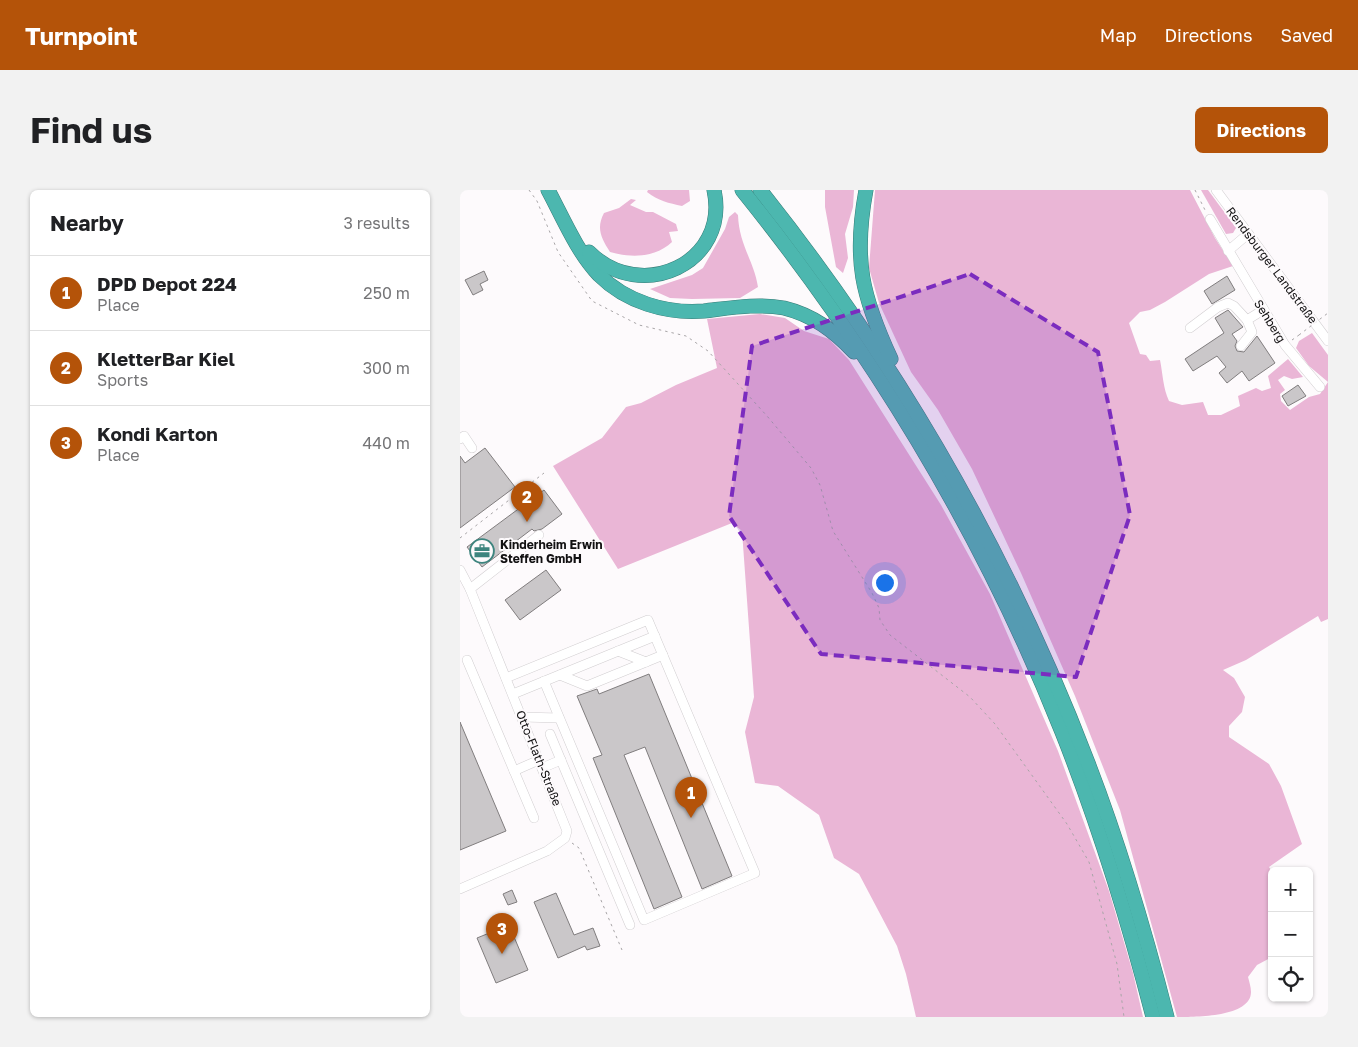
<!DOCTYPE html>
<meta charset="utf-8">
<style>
:root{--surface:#fff;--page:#f2f2f2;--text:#202124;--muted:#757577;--line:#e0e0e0;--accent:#b45309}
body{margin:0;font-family:"Golos Text",sans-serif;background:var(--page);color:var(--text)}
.controls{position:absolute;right:15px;bottom:15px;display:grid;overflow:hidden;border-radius:8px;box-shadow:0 1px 4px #0004}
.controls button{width:45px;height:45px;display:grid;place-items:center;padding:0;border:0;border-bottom:1px solid var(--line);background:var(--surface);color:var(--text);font:25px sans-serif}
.you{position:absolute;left:424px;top:392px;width:18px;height:18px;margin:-12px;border:4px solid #fff;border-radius:50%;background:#1a73e8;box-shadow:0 0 0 8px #1a73e833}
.badge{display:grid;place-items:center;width:32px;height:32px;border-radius:50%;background:var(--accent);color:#fff;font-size:16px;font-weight:700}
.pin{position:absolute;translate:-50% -41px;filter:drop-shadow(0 1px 2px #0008)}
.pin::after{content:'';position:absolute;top:26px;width:18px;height:15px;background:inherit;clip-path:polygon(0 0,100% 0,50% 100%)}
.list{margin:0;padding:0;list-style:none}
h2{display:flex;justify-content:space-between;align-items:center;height:65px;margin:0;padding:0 20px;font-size:21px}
h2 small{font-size:16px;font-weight:400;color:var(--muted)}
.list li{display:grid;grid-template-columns:32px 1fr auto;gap:15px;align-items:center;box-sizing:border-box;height:75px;padding:0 20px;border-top:1px solid var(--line)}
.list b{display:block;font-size:19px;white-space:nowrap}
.list p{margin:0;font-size:16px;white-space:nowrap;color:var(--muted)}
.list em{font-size:16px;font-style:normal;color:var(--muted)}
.icon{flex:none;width:28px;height:28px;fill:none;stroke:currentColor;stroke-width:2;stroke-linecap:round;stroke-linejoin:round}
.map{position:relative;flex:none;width:868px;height:827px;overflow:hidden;border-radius:8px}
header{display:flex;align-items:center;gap:30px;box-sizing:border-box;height:70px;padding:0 25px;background:var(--accent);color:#fff}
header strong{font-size:24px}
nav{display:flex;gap:28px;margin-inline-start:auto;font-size:18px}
.intro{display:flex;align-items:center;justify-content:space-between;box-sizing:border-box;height:120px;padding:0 30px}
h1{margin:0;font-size:35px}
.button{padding:12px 22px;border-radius:8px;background:var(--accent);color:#fff;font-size:18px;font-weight:700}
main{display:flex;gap:30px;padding:0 30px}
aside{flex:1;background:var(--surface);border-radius:8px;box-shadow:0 1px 4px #0004}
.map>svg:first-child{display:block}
.green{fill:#eab6d6}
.building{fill:#cac7c9;stroke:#807d7e}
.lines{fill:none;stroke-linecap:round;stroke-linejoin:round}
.minor-casing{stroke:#d1ced0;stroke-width:10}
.highway-casing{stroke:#387d78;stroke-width:15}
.path{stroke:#a8a5a7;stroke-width:1;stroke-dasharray:2.5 4;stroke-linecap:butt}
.minor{stroke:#fff;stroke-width:9}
.highway{stroke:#4cb7af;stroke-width:14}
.path-bridge{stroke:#a8a5a7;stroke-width:1;stroke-dasharray:2.5 4;stroke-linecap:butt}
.marked{fill:#7b2cbf;fill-opacity:0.2;stroke:#7b2cbf;stroke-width:4;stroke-dasharray:10 6;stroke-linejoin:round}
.labels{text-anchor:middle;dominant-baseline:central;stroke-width:4;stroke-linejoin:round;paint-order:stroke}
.street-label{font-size:12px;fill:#121112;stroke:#fdfafc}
.poi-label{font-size:12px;font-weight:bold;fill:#121112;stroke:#fdfafc;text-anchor:start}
</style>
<header>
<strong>Turnpoint</strong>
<nav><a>Map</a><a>Directions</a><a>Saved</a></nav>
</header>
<div class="intro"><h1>Find us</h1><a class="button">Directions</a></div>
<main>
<aside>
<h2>Nearby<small>3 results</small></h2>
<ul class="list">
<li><span class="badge">1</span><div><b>DPD Depot 224</b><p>Place</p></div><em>250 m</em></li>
<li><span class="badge">2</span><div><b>KletterBar Kiel</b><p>Sports</p></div><em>300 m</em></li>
<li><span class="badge">3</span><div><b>Kondi Karton</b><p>Place</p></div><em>440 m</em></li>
</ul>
</aside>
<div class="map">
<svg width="868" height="827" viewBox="0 0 868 827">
<rect width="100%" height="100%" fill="#fdfafc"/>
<!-- green -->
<g class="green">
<path d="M188 0H229L230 11 222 16C209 13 198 11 187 2Z"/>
<path d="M365 0H394L393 17 385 44 388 68 383 83 376 77 365 17Z"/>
<path d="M415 0H730L755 48 773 76 749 84 705 112 690 120 680 122 669 133 680 164 686 165 690 171 700 170C703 185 703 198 709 211L722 215 743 212 748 225H761L780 216 778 206 796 198 802 201 811 198 808 186 828 169 843 187 832 189 824 186 818 190 825 200 820 204 821 211 830 220 849 207 860 204 868 192 849 176 836 158 839 151 852 143 868 165V429L861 432 858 426 786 470 763 480 774 488 785 507 782 522 769 536V547L809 574 821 596 842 654 809 677 812 682V767L797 775 788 787C789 791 791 797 791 802 791 827 736 827 717 827L660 620 615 506 561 383 512 279 478 220 451 182 419 113 409 78Z"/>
<path d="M741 0H748L776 38 773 43 766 44Z"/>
<path d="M171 9 176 10 170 15 186 22H193L216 34 218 41 209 42 212 52C195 68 171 68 150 62 141 48 136 38 144 23L159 18Z"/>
<path d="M275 22 278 25C279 55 294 71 298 97L280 108 232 109 210 108 190 99 232 85 243 78 265 39 269 27Z"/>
<path d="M300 124 325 128 344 141 369 149 389 170 481 315 530 404 598 561 649 701 673 783 683 827H456L446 784 437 756 399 684 374 668 359 625 318 596 295 593 285 542 294 507 282 341 272 333 158 379 93 276 142 248 166 217 181 213 216 195 257 178 247 129Z"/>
</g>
<!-- building -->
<g class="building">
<path d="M24 81 28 90 20 94 23 100 13 105 5 90Z"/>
<path d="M767 86 775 100 752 114 744 101Z"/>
<path d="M768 120 783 137 772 144 777 151 775 156 777 161 784 162 797 146 815 173 789 191 782 181 767 193 759 183 766 177 757 166 733 181 725 169 764 143 755 128Z"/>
<path d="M838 195 846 206 828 216 822 206Z"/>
<path d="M25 258 55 297 0 338V266L5 273Z"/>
<path d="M84 300 102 324 82 339 74 341 72 339 22 377 7 357Z"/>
<path d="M86 380 101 400 60 430 45 410Z"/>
<path d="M189 484 272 686 242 699 185 557 164 565 222 707 194 719 133 568 142 565 117 506 137 499 139 504Z"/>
<path d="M0 532 46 641 0 660Z"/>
<path d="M52 700 57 712 48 715 43 704Z"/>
<path d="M96 703 114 745 133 738 140 756 127 760 125 756 98 768 74 712Z"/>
<path d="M49 735 68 780 36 793 17 748Z"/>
</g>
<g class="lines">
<!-- minor casing -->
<g class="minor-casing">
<g id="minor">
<path d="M756 0 868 151"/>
<path d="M750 29 825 155 860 197"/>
<path d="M768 61 788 44"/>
<path d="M730 138 758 117 768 113 774 116 787 130"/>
<path d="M781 156 792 142 787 130 803 120"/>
<path d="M0 249 4 246 12 258"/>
<path d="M0 380 10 399 107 641 105 648 87 661 0 699"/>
<path d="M10 399 79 345"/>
<path d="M158 461 186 472"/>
<path d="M7 470 74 628"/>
<path d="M100 485 127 496 203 465"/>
<path d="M46 488 188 430 295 683 184 730 84 491"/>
<path d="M53 504 195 446"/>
<path d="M62 527 99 528"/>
<path d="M90 544 170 735"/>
<path d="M82 578 101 570"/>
<path d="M54 581 79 570"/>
</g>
</g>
<!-- highway casing -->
<g class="highway-casing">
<g id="highway">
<path d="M88 0C103 28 117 62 139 85 166 112 206 124 244 121 270 118 298 113 324 118 353 125 374 141 394 162"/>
<path d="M282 0C414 164 524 346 602 542 639 635 668 730 693 827"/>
<path d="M300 0C438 173 549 366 628 573 660 656 685 741 707 827"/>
<path d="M406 0C393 70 402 106 431 169"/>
<path d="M129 62C181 114 270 73 254 0"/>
</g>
</g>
<!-- path -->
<g class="path">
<path d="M69 0 77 11 98 62 132 111 179 135 226 146 248 161 307 226 351 278 360 295 373 341 412 403 419 418 420 430 430 445 510 507 535 534 607 634 629 672 657 774 664 827"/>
<path d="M735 0 746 22"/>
<path d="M832 150 839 145"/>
<path d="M0 348 84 283"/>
<path d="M112 653 119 658 162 760"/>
</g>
<!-- minor -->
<use href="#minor" class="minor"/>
<!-- highway -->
<use href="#highway" class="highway"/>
<!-- path-bridge -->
<path class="path-bridge" d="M839 145 868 123"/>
</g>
<!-- marked area -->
<path class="marked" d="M510 84 638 162 670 325 616 487 361 464 269 326 292 156Z"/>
<!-- icons -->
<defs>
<g id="office-ring" transform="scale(1.25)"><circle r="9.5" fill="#fdfafc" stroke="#3d847e" stroke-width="1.5"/><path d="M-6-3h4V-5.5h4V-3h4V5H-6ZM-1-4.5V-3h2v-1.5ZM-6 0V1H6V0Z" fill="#3d847e"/></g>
</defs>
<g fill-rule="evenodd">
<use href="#office-ring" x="22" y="361"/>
</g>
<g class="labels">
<!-- street labels -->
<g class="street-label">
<text transform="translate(812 75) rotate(53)">Rendsburger Landstraße</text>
<text transform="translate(810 131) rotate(58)">Sehberg</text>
<text transform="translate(79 568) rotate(68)">Otto-Flath-Straße</text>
</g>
<!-- poi labels -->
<g class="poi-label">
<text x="40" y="354">Kinderheim Erwin<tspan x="40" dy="14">Steffen GmbH</tspan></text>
</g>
</g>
</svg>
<div class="controls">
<button>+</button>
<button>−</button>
<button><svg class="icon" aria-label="locate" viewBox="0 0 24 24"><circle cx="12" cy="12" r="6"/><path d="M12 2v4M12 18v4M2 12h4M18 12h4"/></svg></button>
</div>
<div class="you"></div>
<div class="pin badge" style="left:231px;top:628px">1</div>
<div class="pin badge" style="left:67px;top:332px">2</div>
<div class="pin badge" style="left:42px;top:764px">3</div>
</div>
</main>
